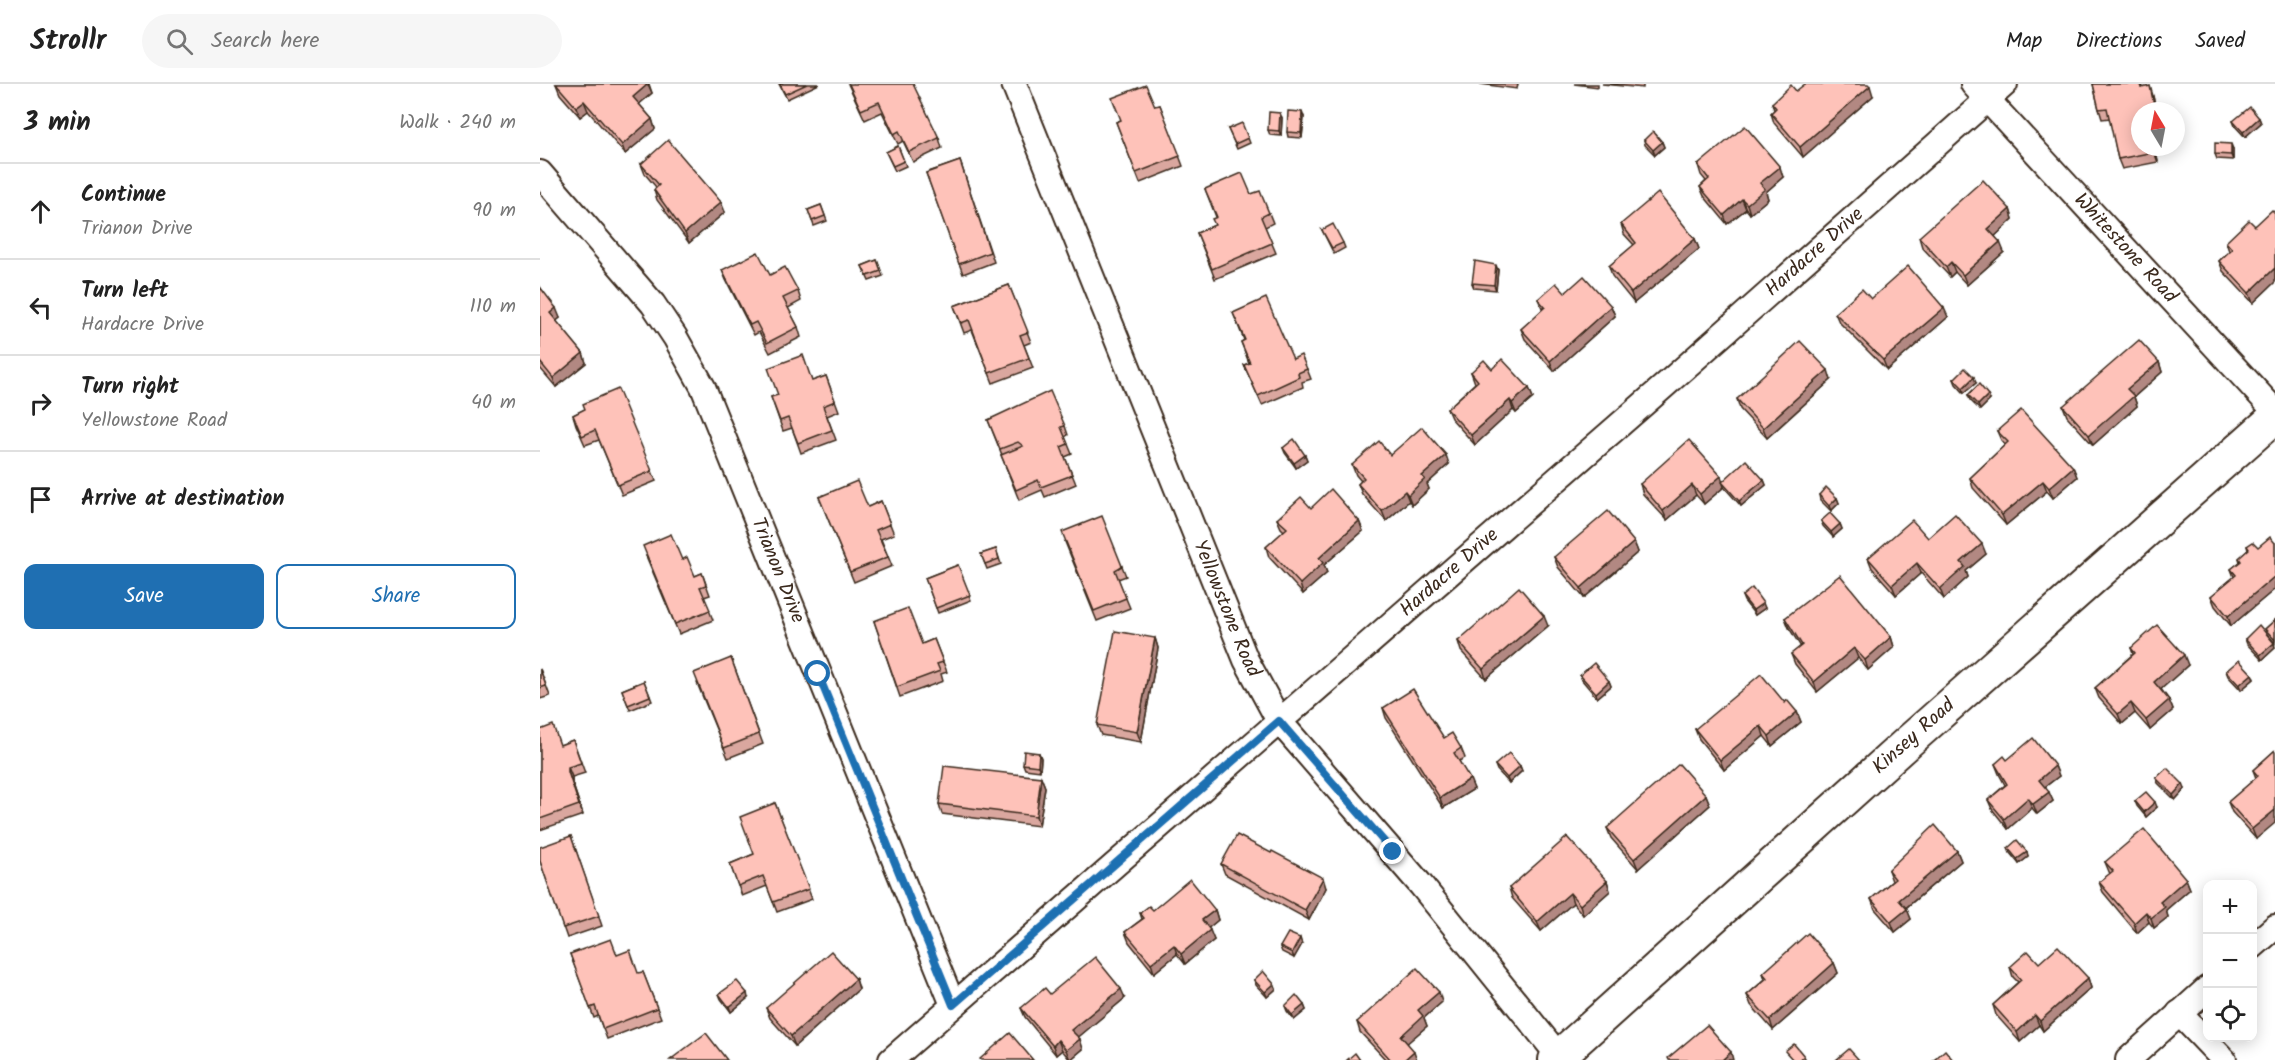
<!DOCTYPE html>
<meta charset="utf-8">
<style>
:root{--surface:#fff;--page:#f6f6f6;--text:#222;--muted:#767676;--line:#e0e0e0;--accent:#1f6fb2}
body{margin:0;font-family:Kalam,sans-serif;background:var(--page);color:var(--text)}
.controls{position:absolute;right:18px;bottom:18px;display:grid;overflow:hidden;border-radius:12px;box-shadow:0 3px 15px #0003}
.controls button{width:54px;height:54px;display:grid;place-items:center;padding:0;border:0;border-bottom:2px solid var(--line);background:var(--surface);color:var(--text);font:30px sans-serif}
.compass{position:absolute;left:1591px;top:18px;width:54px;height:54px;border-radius:50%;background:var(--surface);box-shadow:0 3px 15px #0003;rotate:350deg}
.stop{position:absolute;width:18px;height:18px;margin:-14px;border:4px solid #1f6fb2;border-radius:50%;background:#fff}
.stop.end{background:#1f6fb2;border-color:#fff;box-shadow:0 2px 6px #0008}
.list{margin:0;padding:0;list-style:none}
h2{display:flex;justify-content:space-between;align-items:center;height:78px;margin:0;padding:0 24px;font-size:26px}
h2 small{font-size:20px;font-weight:400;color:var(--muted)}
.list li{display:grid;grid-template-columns:39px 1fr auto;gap:18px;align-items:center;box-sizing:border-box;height:96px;padding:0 24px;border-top:2px solid var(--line)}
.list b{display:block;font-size:22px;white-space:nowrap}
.list p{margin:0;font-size:20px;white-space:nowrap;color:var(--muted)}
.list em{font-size:20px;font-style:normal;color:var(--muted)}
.actions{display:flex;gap:12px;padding:18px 24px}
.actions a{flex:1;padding:14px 0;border:2px solid var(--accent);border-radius:12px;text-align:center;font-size:21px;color:var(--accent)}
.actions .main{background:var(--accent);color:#fff}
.icon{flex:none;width:33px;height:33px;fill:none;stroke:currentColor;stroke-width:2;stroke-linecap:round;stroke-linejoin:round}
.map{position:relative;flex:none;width:1735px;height:976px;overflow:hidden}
header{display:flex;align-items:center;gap:36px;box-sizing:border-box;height:84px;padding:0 30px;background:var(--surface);border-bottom:2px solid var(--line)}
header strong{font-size:28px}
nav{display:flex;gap:33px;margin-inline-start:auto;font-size:21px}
.search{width:420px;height:54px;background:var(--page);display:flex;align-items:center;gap:15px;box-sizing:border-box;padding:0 21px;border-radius:33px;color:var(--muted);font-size:22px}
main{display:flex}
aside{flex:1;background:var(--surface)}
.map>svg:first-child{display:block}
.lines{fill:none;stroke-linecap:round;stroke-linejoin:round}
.minor-casing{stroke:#3b2a1e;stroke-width:28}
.tertiary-casing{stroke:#3b2a1e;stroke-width:36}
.minor{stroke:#fff;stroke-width:24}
.tertiary{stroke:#fff;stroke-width:32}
.wall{fill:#daa79f;stroke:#3b2a1e;stroke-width:1.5}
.shaded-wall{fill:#b28882;stroke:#3b2a1e;stroke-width:1.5}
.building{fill:#fec2b9;stroke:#3b2a1e;stroke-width:1.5}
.route{stroke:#1f6fb2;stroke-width:8}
.labels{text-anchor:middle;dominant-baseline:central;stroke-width:5;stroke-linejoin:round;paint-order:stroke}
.street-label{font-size:20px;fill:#3b2a1e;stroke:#fff}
</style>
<header>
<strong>Strollr</strong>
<div class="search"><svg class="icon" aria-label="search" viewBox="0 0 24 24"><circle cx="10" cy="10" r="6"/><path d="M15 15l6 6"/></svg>Search here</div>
<nav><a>Map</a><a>Directions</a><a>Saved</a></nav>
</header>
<main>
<aside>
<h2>3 min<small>Walk · 240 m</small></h2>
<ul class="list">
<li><svg class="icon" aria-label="ahead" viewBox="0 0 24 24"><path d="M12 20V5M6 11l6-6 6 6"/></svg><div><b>Continue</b><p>Trianon Drive</p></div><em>90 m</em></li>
<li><svg class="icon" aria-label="left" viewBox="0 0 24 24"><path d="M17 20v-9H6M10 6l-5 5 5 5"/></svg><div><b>Turn left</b><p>Hardacre Drive</p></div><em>110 m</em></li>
<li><svg class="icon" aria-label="right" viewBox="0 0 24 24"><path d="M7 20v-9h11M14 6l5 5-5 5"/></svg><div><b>Turn right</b><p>Yellowstone Road</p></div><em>40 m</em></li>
<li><svg class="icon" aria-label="arrive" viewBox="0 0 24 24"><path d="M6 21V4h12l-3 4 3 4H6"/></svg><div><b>Arrive at destination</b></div></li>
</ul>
<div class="actions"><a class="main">Save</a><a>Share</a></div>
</aside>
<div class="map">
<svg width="1735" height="976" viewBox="0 0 1735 976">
<rect width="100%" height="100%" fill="#fff"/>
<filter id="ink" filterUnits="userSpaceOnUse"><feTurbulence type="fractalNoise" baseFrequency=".0167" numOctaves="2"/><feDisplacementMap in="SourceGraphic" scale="12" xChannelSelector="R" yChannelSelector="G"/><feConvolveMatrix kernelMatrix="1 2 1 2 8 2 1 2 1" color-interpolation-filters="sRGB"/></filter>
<g filter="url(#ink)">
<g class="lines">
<!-- minor casing -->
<g class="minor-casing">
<g id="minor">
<path id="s1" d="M474 0 706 576 739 637 881 801 1022 976"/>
<path id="s2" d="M1433 0 1735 327"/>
<path id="s3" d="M0 89 113 220 135 253 163 303 413 921"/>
<path d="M1712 863 1735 843"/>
<path d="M1639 929 1684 976"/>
<path id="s4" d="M351 976 1123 303 1465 0"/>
<path d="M1588 976 1668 904"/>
</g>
</g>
<!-- tertiary casing -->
<g class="tertiary-casing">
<g id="tertiary">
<path id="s5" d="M1015 976 1368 658 1735 333"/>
</g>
</g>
<!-- minor -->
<use href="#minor" class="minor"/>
<!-- tertiary -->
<use href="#tertiary" class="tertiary"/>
</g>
<!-- wall -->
<g class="wall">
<path d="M16 0H109L112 9 99 20 112 35 115 45 85 70 48 27 40 33 20 10Z"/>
<path d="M239 0H279L247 15Z"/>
<path d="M308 0 399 54 402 64 373 78 363 57 358 60 342 28 325 36Z"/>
<path d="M940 0H978L977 5Z"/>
<path d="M1034 0H1058V3Z"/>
<path d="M1062 0H1103V4Z"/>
<path d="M1553 0H1602L1603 4 1613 12 1616 27H1600L1615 63 1618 78 1582 85 1578 75 1570 34 1562 35 1559 25Z"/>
<path d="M1282 1 1333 12 1263 73 1234 39 1231 29 1234 26 1232 19 1256 7Z"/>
<path d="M620 21 643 82 600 99 576 38Z"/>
<path d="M764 33 762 54 748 53 747 48Z"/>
<path d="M742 34 741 52 730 51 728 46Z"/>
<path d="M1719 34 1721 39 1705 53 1695 42 1693 37Z"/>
<path d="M688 45 708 54 710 59 697 65Z"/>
<path d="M1104 56 1122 58 1124 63 1115 71 1105 61Z"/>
<path d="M358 62 366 82 355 87 346 68Z"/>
<path d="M1693 65V76L1677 75 1675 70Z"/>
<path d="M420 77 454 178 423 190 386 89Z"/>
<path d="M101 80 185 128 149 159 117 116 114 106 116 103 105 90Z"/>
<path d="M1158 81 1243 93 1226 108 1228 115 1210 130 1206 125 1187 140 1164 112 1160 103 1166 97 1161 91Z"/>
<path d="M665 105 711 110 729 129 733 139 725 143 736 169 675 195 657 149 675 141 676 133Z"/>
<path d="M281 121 287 137 274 142 268 126Z"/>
<path d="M1470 125 1473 135 1455 152 1464 168 1427 201 1415 188 1410 193 1382 163 1379 153Z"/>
<path d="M1735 129V198L1713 219 1683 187 1679 177 1689 167 1686 158 1715 142Z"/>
<path d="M1081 140 1155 155 1159 165 1094 219 1072 192 1069 182 1094 161 1084 150Z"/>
<path d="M782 146 803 159 805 164 794 170Z"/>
<path d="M337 176 343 192 329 197 322 182Z"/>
<path d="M182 186 230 191 258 207 261 217 248 224 258 243 261 253 230 269 219 248 214 251 186 196Z"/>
<path d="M958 186 956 206 934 204 932 199Z"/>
<path d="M469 201 491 258 484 261 493 284 453 299 432 246 424 249 414 222Z"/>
<path d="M0 203 20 234 16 237 43 269 46 279 16 303 0 284Z"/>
<path d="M1025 209 1071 222 1075 232 1014 287 985 255 981 245 1003 226 998 215Z"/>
<path d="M1331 215 1408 233 1347 286 1299 238 1295 229Z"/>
<path d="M693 229 753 275 767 285 771 295 762 298 763 303 722 321 704 281 709 279 701 258 704 256Z"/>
<path d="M1619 278 1622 288 1594 313 1597 322 1553 361 1527 332 1523 322Z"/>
<path d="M931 288 989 304 993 314 976 329 973 326 935 361 911 334 907 325 935 299Z"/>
<path d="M286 292 299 327 287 332 296 356 261 369 252 344 243 347 231 313Z"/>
<path d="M1414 295 1436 299 1424 309 1416 300Z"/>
<path d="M1291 296 1227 354 1200 325 1197 315Z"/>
<path d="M1428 311 1450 316 1440 326 1430 316Z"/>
<path d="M45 325 112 387 116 397 82 411 59 356 45 361 36 341 33 331Z"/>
<path d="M448 336 525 342 528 351 525 353 532 370 525 373 536 400 505 413 502 406 479 416 461 371H462Z"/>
<path d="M1457 347 1533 383 1537 393 1513 414 1507 407 1466 441 1433 404 1430 394 1465 361 1461 356Z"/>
<path d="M743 364 765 371 767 376 756 384 745 369Z"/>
<path d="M850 371 909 380 887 400 889 405 872 421 869 417 846 437 822 410 818 400 821 397 816 391 812 381Z"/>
<path d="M1181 392 1182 397 1224 396 1226 401 1201 422 1184 403 1164 420 1156 411 1127 436 1103 410 1100 400Z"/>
<path d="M1279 411 1297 414 1299 419 1291 427 1280 416Z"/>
<path d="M279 413 328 423 341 417 354 450 341 455 352 482 314 498Z"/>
<path d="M771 424 819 437 823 447 784 481 787 489 763 510 729 473 726 463 744 447 741 444 737 435Z"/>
<path d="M1281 437 1300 440 1302 445 1293 453 1283 442Z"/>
<path d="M1388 454 1446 470 1426 487 1428 493 1404 515 1381 489 1356 511 1332 484 1328 474Z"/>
<path d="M525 458 582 482 586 492 578 495 590 524 557 537Z"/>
<path d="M1094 458 1098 468 1044 514 1018 483 1014 473Z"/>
<path d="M1735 459V505L1691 542 1675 522 1671 512 1694 493 1691 485 1700 478 1699 474 1708 466 1707 462 1718 463Z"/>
<path d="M456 465 461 480 447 485 441 470Z"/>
<path d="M106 472 142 476 155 492 162 489 170 511 164 513 173 536 139 550Z"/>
<path d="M418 481 431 516 398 529 385 494Z"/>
<path d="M1202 512 1225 524 1215 531 1204 517Z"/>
<path d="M1245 534 1351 553 1354 563 1328 586 1318 574 1277 608 1255 580 1251 570 1261 563 1249 544Z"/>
<path d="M1735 536V559L1727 550 1725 545Z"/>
<path d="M334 537 382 560 394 555 407 588 401 590 403 597 360 613Z"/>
<path d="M1008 542 946 595 921 567 918 557Z"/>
<path d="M615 554 618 564 601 658 561 651 557 641Z"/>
<path d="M1705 555 1734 559 1735 564 1722 576 1707 560Z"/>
<path d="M1591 564 1648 581 1621 605 1629 616 1633 626 1610 646 1595 629 1582 640 1559 614 1555 604 1593 570Z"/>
<path d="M191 574 223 660 188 674 157 599Z"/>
<path d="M0 585 10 612 0 615Z"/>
<path d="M1686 587 1712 590 1714 595 1701 606 1688 592Z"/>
<path d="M1040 591 1069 597 1071 602 1057 614 1042 596Z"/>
<path d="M104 597 112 617 90 626 82 606Z"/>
<path d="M843 624 904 654 921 664 925 674 919 677 934 705 903 724 846 634Z"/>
<path d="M1257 628 1261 638 1232 662 1224 652 1184 686 1159 655 1155 645Z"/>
<path d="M0 646 20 661 33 656 45 689 32 693V698L43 731 0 746Z"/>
<path d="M1734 667 1716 755 1692 728 1688 718 1716 694 1713 686Z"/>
<path d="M499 669 501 674 500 687 485 685 483 680Z"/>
<path d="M1467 676 1515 682 1519 692 1505 703 1513 717 1497 730 1492 724 1468 745 1452 725 1448 716 1465 701 1459 690 1455 680Z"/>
<path d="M955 681 980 682 982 687 969 699 957 686Z"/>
<path d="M501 693 505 703 499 742 402 730 399 720Z"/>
<path d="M1616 694 1645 705 1635 716 1618 699Z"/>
<path d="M1166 711 1170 721 1098 785 1071 754 1067 744Z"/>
<path d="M1595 717 1617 723 1606 733 1597 722Z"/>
<path d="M235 719 272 815 237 828 227 802 202 812 190 780 214 770Z"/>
<path d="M31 752 62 842 27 854 0 777Z"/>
<path d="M1468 764 1487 768 1488 773 1479 780 1470 769Z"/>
<path d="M1417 767 1421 777 1366 824 1371 835 1355 848 1335 825 1331 815 1352 797 1348 786Z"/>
<path d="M731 769 786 804 769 836 685 790 681 780Z"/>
<path d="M1565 778 1646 795 1650 805 1626 826 1628 833 1614 844 1609 838 1597 849 1563 808 1559 798 1570 790Z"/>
<path d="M1067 797 1070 807 1043 831 1033 819 1001 847 972 814 969 804Z"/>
<path d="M613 826H675L678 836 668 844 674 856 645 880 637 870 614 889 589 858 585 848 602 835 600 829Z"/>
<path d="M762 860 754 874 742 868 740 863Z"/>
<path d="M30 870 77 871 98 889 103 888 121 934 67 955 58 932 54 934Z"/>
<path d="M1294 879 1298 889 1233 946 1211 921 1207 911 1225 895 1223 889Z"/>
<path d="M1499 879 1548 894 1551 904 1503 947 1499 941 1480 958 1456 931 1453 921 1478 898 1473 893 1470 883Z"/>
<path d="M316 895 319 905 255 962 230 934 226 924Z"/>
<path d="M714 896 734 900 736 905 727 913 716 901Z"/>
<path d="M179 910 208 914 191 928 181 915Z"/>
<path d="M510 910 585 914 538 953 543 965 530 976 522 966 516 971 485 933 481 924Z"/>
<path d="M902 918 884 934 887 942 867 959 877 976H846L820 948 817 938Z"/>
<path d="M764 921 766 926 754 936 747 927 745 922Z"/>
</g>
<!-- shaded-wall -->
<g class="shaded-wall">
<path d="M108 0 112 9 96 23 93 13Z"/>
<path d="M1330 2 1333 12 1263 73 1260 63Z"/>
<path d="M1610 2 1613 12 1616 27 1614 21Z"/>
<path d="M44 17 48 27 40 33 36 23Z"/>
<path d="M762 28 764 33 762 54 761 49Z"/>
<path d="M740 29 742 34 741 52 739 47Z"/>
<path d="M1719 34 1721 39 1705 53 1703 48Z"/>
<path d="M112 35 115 45 85 70 82 61Z"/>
<path d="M1122 58 1124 63 1115 71 1113 66Z"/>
<path d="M1691 60 1693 65V76L1691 71Z"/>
<path d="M1613 63H1615L1618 78 1614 68Z"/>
<path d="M1240 83 1243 93 1226 108 1228 115 1210 130 1207 120 1220 99Z"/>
<path d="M1202 115 1206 125 1187 140 1184 131Z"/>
<path d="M181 118 185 128 149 159 145 149Z"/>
<path d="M1470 125 1473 135 1452 155 1448 145Z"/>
<path d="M1155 155 1159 165 1094 219 1091 209Z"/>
<path d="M1460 158 1464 168 1427 201 1423 191Z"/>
<path d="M1411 178 1415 188 1410 193 1406 183Z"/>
<path d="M956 181 958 186 956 206 954 201Z"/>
<path d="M1735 184V198L1713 219 1709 209Z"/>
<path d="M1071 222 1075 232 1014 287 1010 277Z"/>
<path d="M16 224 20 234 14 239 10 229Z"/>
<path d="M1404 224 1408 233 1347 286 1343 276Z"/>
<path d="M43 269 46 279 16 303 13 294Z"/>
<path d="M1619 278 1622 288 1594 313 1597 322 1553 361 1549 351 1587 305Z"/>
<path d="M1288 286 1291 296 1227 354 1223 344Z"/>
<path d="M1434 293 1436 299 1424 309 1423 304Z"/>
<path d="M989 304 993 314 976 329 972 319Z"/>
<path d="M1448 311 1450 316 1440 326 1438 321Z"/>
<path d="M970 316 973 326 935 361 931 351Z"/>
<path d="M765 371 767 376 756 384 754 379Z"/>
<path d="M906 371 909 380 887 400 889 405 872 421 868 411 882 392Z"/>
<path d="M1533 383 1537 393 1513 414 1509 404Z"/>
<path d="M1181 392 1184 403 1164 420 1160 410Z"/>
<path d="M1224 396 1226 401 1201 422 1199 417Z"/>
<path d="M1503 397 1507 407 1466 441 1462 431Z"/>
<path d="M1152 401 1156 411 1127 436 1123 427Z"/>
<path d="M865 407 869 417 846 437 842 427Z"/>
<path d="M1297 414 1299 419 1291 427 1289 422Z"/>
<path d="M819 437 823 447 784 481 787 489 763 510 760 500 779 474Z"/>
<path d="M1300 440 1302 445 1293 453 1291 448Z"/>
<path d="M1094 458 1098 468 1044 514 1041 504Z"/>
<path d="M1442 460 1446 470 1426 487 1428 493 1404 515 1400 505 1421 478Z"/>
<path d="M1377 479 1381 489 1356 511 1352 501Z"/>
<path d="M1735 492V505L1691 542 1688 532Z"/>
<path d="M1223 519 1225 524 1215 531 1213 526Z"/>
<path d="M1004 532 1008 542 946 595 943 585Z"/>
<path d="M1351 553 1354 563 1328 586 1325 576Z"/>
<path d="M615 554 618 564 601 658 597 648Z"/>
<path d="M1734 559 1735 564 1722 576 1720 571Z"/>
<path d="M1314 564 1318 574 1277 608 1274 598Z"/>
<path d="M1644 571 1648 581 1618 608 1614 598Z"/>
<path d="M1712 590 1714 595 1701 606 1699 601Z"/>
<path d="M1069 597 1071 602 1057 614 1056 609Z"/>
<path d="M1629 616 1633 626 1610 646 1606 636Z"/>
<path d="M1591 619 1595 629 1582 640 1578 630Z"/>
<path d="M1257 628 1261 638 1232 662 1229 652Z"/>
<path d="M1221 642 1224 652 1184 686 1180 676Z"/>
<path d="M499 669 501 674 500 687 498 682Z"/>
<path d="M980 682 982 687 969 699 967 694Z"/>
<path d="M1515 682 1519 692 1502 705 1499 696Z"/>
<path d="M28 683 32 693V698L43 731 28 688Z"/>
<path d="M501 693 505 703 499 742 496 732Z"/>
<path d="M930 695 934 705 903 724 900 714Z"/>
<path d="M1643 700 1645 705 1635 716 1633 711Z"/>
<path d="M1509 708 1513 717 1497 730 1493 720Z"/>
<path d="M1166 711 1170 721 1098 785 1094 775Z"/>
<path d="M1488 714 1492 724 1468 745 1464 735Z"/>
<path d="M1615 718 1617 723 1606 733 1604 728Z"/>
<path d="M1735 726V739L1716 755 1712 745Z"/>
<path d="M1417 767 1421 777 1363 826 1359 816Z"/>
<path d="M1487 768 1488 773 1479 780 1477 775Z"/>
<path d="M783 794 786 804 769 836 765 826Z"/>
<path d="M1646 795 1650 805 1626 826 1628 833 1614 844 1611 834 1620 818Z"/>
<path d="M1067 797 1070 807 1043 831 1040 821Z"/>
<path d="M1030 809 1033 819 1001 847 997 838Z"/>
<path d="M1367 825 1371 835 1355 848 1351 838Z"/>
<path d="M675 826 678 836 666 846 662 836Z"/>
<path d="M1606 828 1609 838 1597 849 1594 839Z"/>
<path d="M670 846 674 856 645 880 641 870Z"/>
<path d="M760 854 762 860 754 874 752 869Z"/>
<path d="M634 861 637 870 614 889 611 879Z"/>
<path d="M1294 879 1298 889 1233 946 1230 936Z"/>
<path d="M1548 894 1551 904 1503 947 1500 937Z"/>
<path d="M316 895 319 905 255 962 251 952Z"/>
<path d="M734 900 736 905 727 913 725 908Z"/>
<path d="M581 905 585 914 535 956 531 946Z"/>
<path d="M899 908 902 918 884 934 887 942 864 962 861 952 878 926Z"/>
<path d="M207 909 208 914 191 928 189 923Z"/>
<path d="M764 921 766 926 754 936 752 931Z"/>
<path d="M1495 931 1499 941 1480 958 1477 948Z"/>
<path d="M540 955 543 965 530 976 526 966Z"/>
<path d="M518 956 522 966 516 971 513 962Z"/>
<path d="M874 967 877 976H864Z"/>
<path d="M1191 968 1193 976H1182Z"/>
<path d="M1264 972 1266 976H1259Z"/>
</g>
<!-- building -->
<g class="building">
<path d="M16 0H108L93 13 112 35 82 61 44 17 36 23Z"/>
<path d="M240 0H267L245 10Z"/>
<path d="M309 0H373L399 54 369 68 359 47 354 50 339 18 321 26Z"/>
<path d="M1265 0H1282V1L1284 0H1328L1330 2 1260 63 1231 29 1236 24 1232 19 1251 1 1256 7Z"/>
<path d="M1553 0H1600L1601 4 1610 2 1614 21 1605 23 1606 27H1600V63H1613L1614 68 1578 75 1567 24 1559 25Z"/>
<path d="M606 1 615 22 620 21 640 72 596 89 576 38 581 36 572 14Z"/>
<path d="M1710 23 1719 34 1703 48 1693 37Z"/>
<path d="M748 27 762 28 761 49 747 48Z"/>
<path d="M729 28 740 29 739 47 728 46Z"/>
<path d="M702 39 708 54 695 60 688 45Z"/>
<path d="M1205 42 1240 83 1220 99 1225 105 1207 120 1202 115 1184 131 1160 103 1169 95 1158 81Z"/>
<path d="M1113 47 1122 58 1113 66 1104 56Z"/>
<path d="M128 56 181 118 145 149 114 106 119 101 101 80Z"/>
<path d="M1675 59 1691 60V71L1675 70Z"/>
<path d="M358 62 364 77 353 82 346 68Z"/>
<path d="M420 77 450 168 419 180 386 89Z"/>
<path d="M702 89 711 110 720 107 729 129 721 133 732 159 672 185 657 149 675 141 672 135 677 133 665 105Z"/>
<path d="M1443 96 1470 125 1448 145 1460 158 1423 191 1411 178 1406 183 1379 153Z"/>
<path d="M1118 109 1155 155 1091 209 1069 182 1096 159 1081 140Z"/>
<path d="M281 121 285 132 272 137 268 126Z"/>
<path d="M1732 126 1735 129V184L1709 209 1679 177 1692 165 1686 158 1709 136 1715 142Z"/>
<path d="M793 140 803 159 792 164 782 146Z"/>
<path d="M218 168 230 191 245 183 258 207 243 214 258 243 227 259 216 238 210 241 182 186Z"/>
<path d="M337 176 341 187 327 192 322 182Z"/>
<path d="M935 177 956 181 954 201 932 199Z"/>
<path d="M1368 182 1404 224 1343 276 1295 229 1322 205 1331 215Z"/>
<path d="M1044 192 1071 222 1010 277 981 245 1005 223 998 215 1016 199 1025 209Z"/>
<path d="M469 201 488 248 480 251 489 274 449 289 429 236 421 239 414 222Z"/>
<path d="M0 203 16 224 10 229 43 269 13 294 0 278Z"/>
<path d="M726 214 753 275 761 271 767 285 758 289 759 293 718 312 704 281 710 279 701 258 705 256 693 229Z"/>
<path d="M1599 256 1619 278 1587 305 1594 312 1549 351 1523 322Z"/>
<path d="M1260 257 1288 286 1223 344 1197 315Z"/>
<path d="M263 271 272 297 286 292 295 317 283 322 292 346 258 359 248 334 240 337 231 313 238 311 228 284Z"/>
<path d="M962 275 989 304 972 319 970 316 931 351 907 325 938 297 931 288 944 276 952 285Z"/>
<path d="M1425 284 1434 293 1423 304 1414 295Z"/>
<path d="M1439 300 1448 311 1438 321 1428 311Z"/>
<path d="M78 305 112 387 78 401 55 346 42 352 33 331 45 325 43 320Z"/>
<path d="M510 307 525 342 521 343 528 360 521 363 532 391 501 403 498 396 476 406 461 371 483 362 478 358 460 365 448 336Z"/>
<path d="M1481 326 1533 383 1509 404 1503 397 1462 431 1430 394 1468 358 1457 347Z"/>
<path d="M882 343 906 371 882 392 885 395 868 411 865 407 842 427 818 400 824 394 812 381 839 357 850 371Z"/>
<path d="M754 355 765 371 754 379 743 364Z"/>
<path d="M1149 356 1181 392 1160 410 1152 401 1123 427 1100 400Z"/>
<path d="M1206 376 1224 396 1199 417 1182 398Z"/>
<path d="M317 397 328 423 341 417 350 440 336 446 348 473 310 488 279 413Z"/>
<path d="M1286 403 1297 414 1289 422 1279 411Z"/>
<path d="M791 405 819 437 779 474 783 479 760 500 726 463 747 444 737 435 761 413 771 424Z"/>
<path d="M1068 427 1094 458 1041 504 1014 473Z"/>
<path d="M1290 429 1300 440 1291 448 1281 437Z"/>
<path d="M1415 430 1442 460 1421 478 1425 483 1400 505 1377 479 1352 501 1328 474 1372 436 1388 454Z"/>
<path d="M562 432 582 482 575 486 586 514 554 527 522 448Z"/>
<path d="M131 450 142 476 147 473 155 492 162 489 166 501 160 503 170 526 135 540 103 462Z"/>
<path d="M1730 453 1735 459V492L1688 532 1671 512 1696 491 1691 485 1701 477 1699 474 1709 465 1707 462 1713 458 1718 463Z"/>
<path d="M456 465 459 475 445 480 441 470Z"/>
<path d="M418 481 430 511 396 524 385 494Z"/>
<path d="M1300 491 1351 553 1325 576 1314 564 1274 598 1251 570 1262 561 1245 534Z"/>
<path d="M979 503 1004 532 943 585 918 557Z"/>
<path d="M1212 504 1223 519 1213 526 1202 512Z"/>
<path d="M368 524 382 560 394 555 403 578 397 580 400 587 357 603 334 537Z"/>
<path d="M1735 536V556L1725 545Z"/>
<path d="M1617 541 1644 571 1614 598 1629 616 1606 636 1591 619 1578 630 1555 604 1595 569 1591 564Z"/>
<path d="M1719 541 1734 559 1720 571 1705 555Z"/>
<path d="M575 547 615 554 597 648 557 641Z"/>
<path d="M191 574 219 650 184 664 154 589Z"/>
<path d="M1699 576 1712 590 1699 601 1686 587Z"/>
<path d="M1054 579 1069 597 1056 609 1040 591Z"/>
<path d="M0 585 6 602 0 604Z"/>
<path d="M1221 590 1245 619 1247 616 1257 628 1229 652 1221 642 1180 676 1155 645Z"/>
<path d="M104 597 110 612 88 621 82 606Z"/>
<path d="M873 605 904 654 912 649 921 664 914 669 930 695 900 714 843 624Z"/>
<path d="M13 641 20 661 33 656 41 679 28 683V688L39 721 0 735V646Z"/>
<path d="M1493 654 1515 682 1499 696 1509 708 1493 720 1488 714 1464 735 1448 716 1467 700 1455 680 1464 672 1467 676Z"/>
<path d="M484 667 499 669 498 682 483 680Z"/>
<path d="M1734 667 1735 668V726L1712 745 1688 718 1718 692 1713 686Z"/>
<path d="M969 669 980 682 967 694 955 681Z"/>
<path d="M1139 680 1166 711 1094 775 1067 744Z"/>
<path d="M404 682 501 693 496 732 399 720Z"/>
<path d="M1627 684 1643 700 1633 711 1616 694Z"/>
<path d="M1606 708 1615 718 1604 728 1595 717Z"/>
<path d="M235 719 269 805 233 818 223 792 198 802 190 780 214 770 200 733Z"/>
<path d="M1395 741 1417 767 1359 816 1367 825 1351 838 1331 815 1355 795 1348 786Z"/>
<path d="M1604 745 1646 795 1620 818 1625 823 1611 834 1606 828 1594 839 1559 798 1573 787 1565 778Z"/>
<path d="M697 751 731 769 732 767 783 794 765 826 681 780Z"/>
<path d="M31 752 59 832 23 844 0 777V763Z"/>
<path d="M1027 753 1067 797 1040 821 1030 809 997 838 969 804Z"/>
<path d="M1477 756 1487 768 1477 775 1468 764Z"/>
<path d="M650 795 675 826 662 836 670 846 641 870 634 861 611 879 585 848 604 834 600 829 609 822 613 826Z"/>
<path d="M748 849 760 854 752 869 740 863Z"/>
<path d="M1268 849 1294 879 1230 936 1207 911 1227 894 1223 889Z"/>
<path d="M71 855 77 871 90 866 98 889 103 888 117 924 63 945 55 922 50 924 30 870Z"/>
<path d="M1518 862 1548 894 1500 937 1495 931 1477 948 1453 921 1481 896 1470 883 1488 867 1499 879Z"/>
<path d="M291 867 316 895 251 952 226 924Z"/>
<path d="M555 873 581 905 531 946 540 955 526 966 518 956 513 962 481 924 505 904 510 910Z"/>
<path d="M877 884 899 908 878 926 883 932 861 952 874 967 864 976H851L817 938Z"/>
<path d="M723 887 734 900 725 908 714 896Z"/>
<path d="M197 897 207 909 189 923 179 910Z"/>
<path d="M756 911 764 921 752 931 745 922Z"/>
<path d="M1167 941 1191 968 1182 976H1129L1128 974Z"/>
<path d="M166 949 187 976H130Z"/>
<path d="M470 949 493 976H441L440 975Z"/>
<path d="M1254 960 1264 972 1259 976H1253L1245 967Z"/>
<path d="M1309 965 1319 976H1296Z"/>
<path d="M1405 966 1413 976H1394Z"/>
<path d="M815 969 820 976H807Z"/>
</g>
</g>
<g class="lines" filter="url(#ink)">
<!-- route -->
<path class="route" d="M278 590 413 921 739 637 853 768"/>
</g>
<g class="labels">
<!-- street labels -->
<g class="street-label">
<text stroke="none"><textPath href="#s2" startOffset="224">Whitestone Road</textPath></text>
<text stroke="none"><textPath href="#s4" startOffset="1227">Hardacre Drive</textPath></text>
<text stroke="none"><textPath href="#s3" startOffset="468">Trianon Drive</textPath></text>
<text stroke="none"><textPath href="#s4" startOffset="741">Hardacre Drive</textPath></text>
<text stroke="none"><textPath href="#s1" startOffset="566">Yellowstone Road</textPath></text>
<text stroke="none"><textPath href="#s5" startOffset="483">Kinsey Road</textPath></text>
</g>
</g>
</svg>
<div class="controls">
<button>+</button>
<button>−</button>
<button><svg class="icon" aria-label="locate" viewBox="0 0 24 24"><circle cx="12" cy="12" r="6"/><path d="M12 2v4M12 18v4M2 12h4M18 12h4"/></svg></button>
</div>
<svg class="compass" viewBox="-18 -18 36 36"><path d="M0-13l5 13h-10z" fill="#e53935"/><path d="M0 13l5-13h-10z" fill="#767676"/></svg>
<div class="stop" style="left:278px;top:590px"></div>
<div class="stop end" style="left:853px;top:768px"></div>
</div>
</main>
